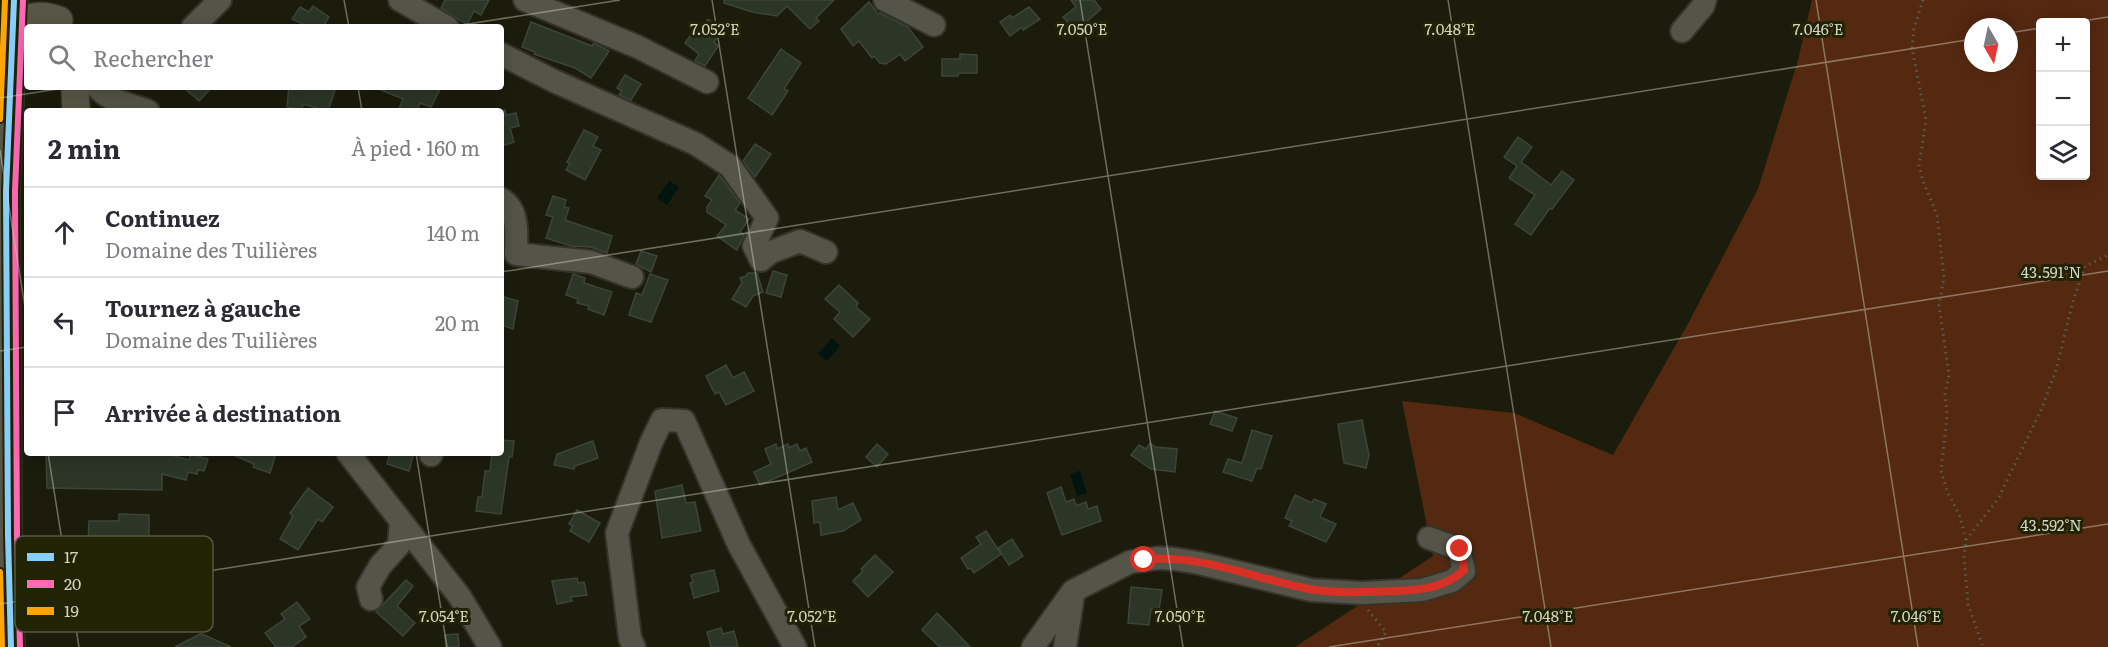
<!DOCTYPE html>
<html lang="fr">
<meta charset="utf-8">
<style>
:root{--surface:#fff;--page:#f7f7f7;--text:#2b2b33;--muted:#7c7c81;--line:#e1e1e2}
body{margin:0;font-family:Literata,serif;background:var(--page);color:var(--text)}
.controls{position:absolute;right:18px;top:18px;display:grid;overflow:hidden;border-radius:6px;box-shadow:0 3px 15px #0003}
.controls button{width:54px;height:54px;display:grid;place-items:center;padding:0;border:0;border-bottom:2px solid var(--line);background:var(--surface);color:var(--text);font:30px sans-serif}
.compass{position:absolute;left:1964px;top:18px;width:54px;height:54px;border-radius:50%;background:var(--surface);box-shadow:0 3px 15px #0003;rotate:171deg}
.stop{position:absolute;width:18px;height:18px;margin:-14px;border:4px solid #d93025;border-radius:50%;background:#fff}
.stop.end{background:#d93025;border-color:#fff;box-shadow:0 2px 6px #0008}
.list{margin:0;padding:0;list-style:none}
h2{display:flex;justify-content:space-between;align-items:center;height:78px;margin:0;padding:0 24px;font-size:26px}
h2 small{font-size:20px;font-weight:400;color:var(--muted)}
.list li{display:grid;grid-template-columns:39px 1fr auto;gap:18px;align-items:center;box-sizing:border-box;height:90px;padding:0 24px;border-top:2px solid var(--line)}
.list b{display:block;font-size:22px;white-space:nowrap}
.list p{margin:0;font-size:20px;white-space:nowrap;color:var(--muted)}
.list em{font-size:20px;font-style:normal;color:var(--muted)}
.icon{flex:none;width:33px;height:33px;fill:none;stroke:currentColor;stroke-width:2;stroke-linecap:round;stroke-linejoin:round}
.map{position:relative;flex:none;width:2108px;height:647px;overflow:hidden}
.search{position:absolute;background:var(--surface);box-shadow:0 3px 15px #0003;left:24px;top:24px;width:480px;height:66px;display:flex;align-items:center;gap:15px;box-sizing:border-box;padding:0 21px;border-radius:6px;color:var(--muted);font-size:22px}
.panel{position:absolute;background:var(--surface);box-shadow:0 3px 15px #0003;left:24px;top:108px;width:480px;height:348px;border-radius:6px}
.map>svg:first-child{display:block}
.green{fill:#552810;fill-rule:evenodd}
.water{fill:#02140f}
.building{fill:#2c3627;stroke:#3e4438;stroke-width:1.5}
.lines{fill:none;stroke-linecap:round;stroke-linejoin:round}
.minor-casing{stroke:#34342a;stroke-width:26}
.major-casing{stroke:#34342a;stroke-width:30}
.path{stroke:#5b5c50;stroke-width:3;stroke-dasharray:1.5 4.5;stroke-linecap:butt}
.minor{stroke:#545548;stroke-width:22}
.major{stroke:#585747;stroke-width:27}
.bus-1-casing{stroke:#212305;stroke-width:10}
.bus-2-casing{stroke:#212305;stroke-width:10}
.bus-3-casing{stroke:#212305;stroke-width:10}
.bus-1{stroke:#87cefa;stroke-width:6}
.bus-2{stroke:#ff69b4;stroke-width:6}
.bus-3{stroke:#ffa500;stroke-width:6}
.route{stroke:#d93025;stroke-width:8}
.ticks{fill:none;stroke:#d2d4c3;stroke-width:1.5;stroke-opacity:0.45}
.key{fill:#212305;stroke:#56583e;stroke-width:1.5}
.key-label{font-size:16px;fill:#d2d4c3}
.ticks-label{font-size:15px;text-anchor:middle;fill:#d2d4c3;stroke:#212305;stroke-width:6;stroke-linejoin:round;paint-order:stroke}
</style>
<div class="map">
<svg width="2108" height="647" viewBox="0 0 2108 647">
<rect width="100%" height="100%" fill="#1b1c0c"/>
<!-- green -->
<path class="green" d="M1812 0H2108V647H1295L1433 556 1402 401 1514 413 1613 455 1689 322 1758 189 1798 60ZM2040 22H2086V176H2040ZM1973 27H2009V63H1973Z"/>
<!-- water -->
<g class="water">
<path d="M669 181 679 187 667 205 657 198Z"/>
<path d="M832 338 840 346 827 361 818 354Z"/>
<path d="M1080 471 1087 493 1077 496 1070 474Z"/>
</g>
<!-- building -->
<g class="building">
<path d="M445 0H489L481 15 474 11 467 25 441 8Z"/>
<path d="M724 0H834L816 18 819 21 810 29 787 6 777 16 752 12 724 3Z"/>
<path d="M1071 0H1094L1101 9 1076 31 1063 17 1076 7Z"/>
<path d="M869 2 878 14 880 13 908 27 923 47 905 61 900 54 886 64 880 63 874 56 872 58 859 41 853 46 841 29Z"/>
<path d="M313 6 329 17 323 27H309L292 19 300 7 309 12Z"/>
<path d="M1029 7 1040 19 1023 30 1022 27 1010 36 1000 22 1010 15 1012 18Z"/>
<path d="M708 19 722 29 714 42 718 46 705 66 695 61 699 54 685 43 695 29 699 33Z"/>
<path d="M531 22 592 46 594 43 609 51 591 78 575 68 534 54 535 52 522 47Z"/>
<path d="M781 49 801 63 784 89 788 91 772 115 748 98Z"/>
<path d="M960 54 977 55V73H959L958 76H942V59H960Z"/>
<path d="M625 75 641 84 631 100 619 95 622 91 617 88Z"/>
<path d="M183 87H212L199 101Z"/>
<path d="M289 87H336L328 111 303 104 302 110 287 107Z"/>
<path d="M374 87H441L431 107 420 103 417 111H398L403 99Z"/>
<path d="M505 110 506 115 516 113 519 126 510 128 514 142 501 146V111Z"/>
<path d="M584 130 598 137 593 146 601 150 585 180 566 170 570 163 567 162Z"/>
<path d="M1518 137 1532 147 1521 162 1551 185 1562 171 1574 180 1552 209 1550 208 1531 235 1515 224 1535 195 1509 178 1517 166 1504 157Z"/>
<path d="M755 144 771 154 755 177 743 161Z"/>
<path d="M719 175 740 203 735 210 749 219 740 232 744 235 737 250 717 236 726 225 707 212V207L712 200 705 196Z"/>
<path d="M553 196 566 200 564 207 569 208 565 220 612 236 607 253 591 247 571 246 546 238 553 217 546 215Z"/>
<path d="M641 251 657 256 651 272 636 264Z"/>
<path d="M773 271 787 275 781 297 766 293Z"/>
<path d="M748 273H757L763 292 753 296 746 307 732 299 742 283 740 278 746 276Z"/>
<path d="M573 274 585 278 584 283 612 292 604 315 588 309 589 306 577 303 578 299 566 295Z"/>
<path d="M650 274 668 280 651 322 629 315 636 293 642 295Z"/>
<path d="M839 285 858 303 856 307 870 319 853 337 834 319 840 312 825 299Z"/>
<path d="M501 296 518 301 513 329 501 325Z"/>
<path d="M726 365 733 378 744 372 754 391 726 405 719 392 715 394 706 376Z"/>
<path d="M1215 411 1237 418 1232 431 1210 424Z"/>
<path d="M1362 420 1369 455 1366 468 1344 463 1338 424Z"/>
<path d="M1252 430 1272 436 1261 469 1257 468 1252 481 1223 472 1228 459 1242 463Z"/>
<path d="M501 440 514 441 512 457H509L501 514 476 511 478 497H482L485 471H490L492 453H501Z"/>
<path d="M593 441 598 458 575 466 574 469 554 465 557 454Z"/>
<path d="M1150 443 1155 447 1177 449 1175 472 1151 469 1131 455 1139 445 1146 449Z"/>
<path d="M776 444 777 449 788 444 789 448 797 444 800 451 806 448 812 462 760 485 754 472 771 464 765 449Z"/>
<path d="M877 444 888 454 877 467 866 457Z"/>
<path d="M46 453H164L189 460 191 454 208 459 204 471 198 470 197 474 188 472 186 480 162 474V490L47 488Z"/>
<path d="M229 453H276L270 473 253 467 254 464Z"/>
<path d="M390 453H414L409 471 387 464Z"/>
<path d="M682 485 686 503 695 502 701 531 662 538 655 491Z"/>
<path d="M1061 487 1066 502 1074 499 1076 506 1086 502 1088 509 1097 506 1101 521 1062 535 1047 493Z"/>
<path d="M308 488 333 507 322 522 318 519 298 550 280 539 293 516 290 513Z"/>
<path d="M1295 495 1312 503 1314 499 1326 504 1320 517 1336 524 1326 542 1289 526 1292 521 1285 518Z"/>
<path d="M836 497 838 510 853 503 861 520 843 531 821 535 820 522 814 523 812 501Z"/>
<path d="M577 510 600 523 589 542 570 531 573 526 569 524Z"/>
<path d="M119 514 149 515V539H118V546H88L89 521H119Z"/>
<path d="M986 531 1001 554 974 573 971 568 968 569 961 558 981 544 976 537Z"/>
<path d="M1012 539 1023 556 1009 565 998 548Z"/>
<path d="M875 555 893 572 868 597 853 581 863 571 861 569Z"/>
<path d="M714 570 719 591 694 598 690 583 693 582 691 575Z"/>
<path d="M577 578 578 583 584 582 587 595 571 597 572 601 557 604 552 581Z"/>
<path d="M406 580 413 586 397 606 415 623 403 636 376 612Z"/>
<path d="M1131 587 1162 590 1159 610 1151 609 1149 625 1128 623Z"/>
<path d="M297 602 310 619 299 626 306 637 292 647H276L265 633 285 619 281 614Z"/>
<path d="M937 613 952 628 970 647H940L922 630Z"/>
<path d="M721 628 723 634 734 631 738 647H711L707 632Z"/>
<path d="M200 634H202L231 647H175Z"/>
<path d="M458 634 459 647H446L445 635Z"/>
</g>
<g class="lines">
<!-- minor casing -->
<g class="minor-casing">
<g id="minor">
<path d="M400 0 447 27"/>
<path d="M525 0 638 47 707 82"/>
<path d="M885 0 934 25"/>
<path d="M193 27 220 0"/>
<path d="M1682 31 1703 6 1705 0"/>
<path d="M501 54 554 81 696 144 730 166 767 218 754 246 761 260 771 252 800 241 826 252"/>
<path d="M97 87C109 102 130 104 148 111"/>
<path d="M501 199C520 210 516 236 516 254L591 262 632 277"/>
<path d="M348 453 460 597 490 647"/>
<path d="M431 455 432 453"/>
<path d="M371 599 368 587 380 566 399 545 401 522"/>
<path d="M634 647 630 638 617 533 651 443 662 420 684 421 739 545 795 647"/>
<path d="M1033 647 1073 591 1130 562 1158 558 1175 559 1199 563 1311 590 1362 593 1422 590 1452 581 1464 571 1459 549 1429 538"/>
<path d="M1065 647 1073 595"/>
</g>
</g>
<!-- major casing -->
<g class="major-casing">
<g id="major">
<path d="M13 25C30 16 41 13 59 20"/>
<path d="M75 87 76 111"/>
<path d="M11 647 8 535 6 191 14 0"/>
</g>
</g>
<!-- path -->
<g class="path">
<path d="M1923 0 1914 29 1912 48 1926 120 1919 165 1923 181 1937 215 1944 277 1939 306 1949 374 1945 394 1947 416 1941 471 1947 491 1959 514 1966 540 1964 558 1968 604 1983 647"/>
<path d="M1966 540 1998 499 2042 408 2057 367 2073 301 2085 266 2108 255"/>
<path d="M1368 610 1386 632 1377 647"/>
</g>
<!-- minor -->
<use href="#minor" class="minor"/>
<!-- major -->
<use href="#major" class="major"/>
<!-- bus-1 casing -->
<g class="bus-1-casing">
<path id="bus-1" d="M11 647 8 535 6 191 14 0"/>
</g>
<!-- bus-2 casing -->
<g class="bus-2-casing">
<path id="bus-2" d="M20 647 17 535 15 191 23 0"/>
</g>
<!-- bus-3 casing -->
<g class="bus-3-casing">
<g id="bus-3">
<path d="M0 119 5 0"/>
<path d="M0 572 2 647"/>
</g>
</g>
<!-- bus-1 -->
<use href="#bus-1" class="bus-1"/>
<!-- bus-2 -->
<use href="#bus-2" class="bus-2"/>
<!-- bus-3 -->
<use href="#bus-3" class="bus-3"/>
</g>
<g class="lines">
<!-- route -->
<path class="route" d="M1144 560C1199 553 1255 579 1309 589 1337 594 1368 592 1396 591 1421 590 1445 588 1464 570L1460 549"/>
</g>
<!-- ticks -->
<path class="ticks" d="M344 0 349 27M712 0 815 647M1080 0 1183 647M1448 0 1551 647M1816 0 1918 647M2076 22 2108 17M449 27 620 0M2009 33 2040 28M358 87 362 111M0 98 71 87M0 150 27 320M501 272 1973 39M0 351 27 347M48 453 79 647M416 453 447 647M0 604 2108 271M1329 647 2108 524"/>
<!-- legend -->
<rect x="15" y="536" width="198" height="96" rx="9" class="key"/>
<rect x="27" y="553" width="27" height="8" fill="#87cefa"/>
<rect x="27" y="580" width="27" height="8" fill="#ff69b4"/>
<rect x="27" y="607" width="27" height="8" fill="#ffa500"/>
<g class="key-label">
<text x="64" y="563">17</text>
<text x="64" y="590">20</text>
<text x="64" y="617">19</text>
</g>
<g class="ticks-label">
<text x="715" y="35">7.052°E</text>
<text x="1082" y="35">7.050°E</text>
<text x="1450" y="35">7.048°E</text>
<text x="1818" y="35">7.046°E</text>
<text x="2051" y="278">43.591°N</text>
<text x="2051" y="531">43.592°N</text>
<text x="444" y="622">7.054°E</text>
<text x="812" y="622">7.052°E</text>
<text x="1180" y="622">7.050°E</text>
<text x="1548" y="622">7.048°E</text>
<text x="1916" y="622">7.046°E</text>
</g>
</svg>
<div class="controls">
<button>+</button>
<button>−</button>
<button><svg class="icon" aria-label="layers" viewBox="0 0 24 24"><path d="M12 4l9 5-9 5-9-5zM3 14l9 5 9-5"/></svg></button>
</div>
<svg class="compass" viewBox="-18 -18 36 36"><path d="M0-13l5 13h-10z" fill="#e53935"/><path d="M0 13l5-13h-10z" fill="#7c7c81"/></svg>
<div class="stop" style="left:1144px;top:560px"></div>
<div class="stop end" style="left:1460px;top:549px"></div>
<div class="search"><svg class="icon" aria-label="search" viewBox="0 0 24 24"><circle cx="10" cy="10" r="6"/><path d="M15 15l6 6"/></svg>Rechercher</div>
<section class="panel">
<h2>2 min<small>À pied · 160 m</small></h2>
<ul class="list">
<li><svg class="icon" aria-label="ahead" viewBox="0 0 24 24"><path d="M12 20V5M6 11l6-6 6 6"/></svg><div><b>Continuez</b><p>Domaine des Tuilières</p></div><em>140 m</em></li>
<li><svg class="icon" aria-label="left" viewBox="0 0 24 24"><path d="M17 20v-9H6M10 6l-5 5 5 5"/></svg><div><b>Tournez à gauche</b><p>Domaine des Tuilières</p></div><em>20 m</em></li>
<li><svg class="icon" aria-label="arrive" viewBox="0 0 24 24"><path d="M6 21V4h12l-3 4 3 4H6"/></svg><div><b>Arrivée à destination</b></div></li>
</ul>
</section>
</div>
